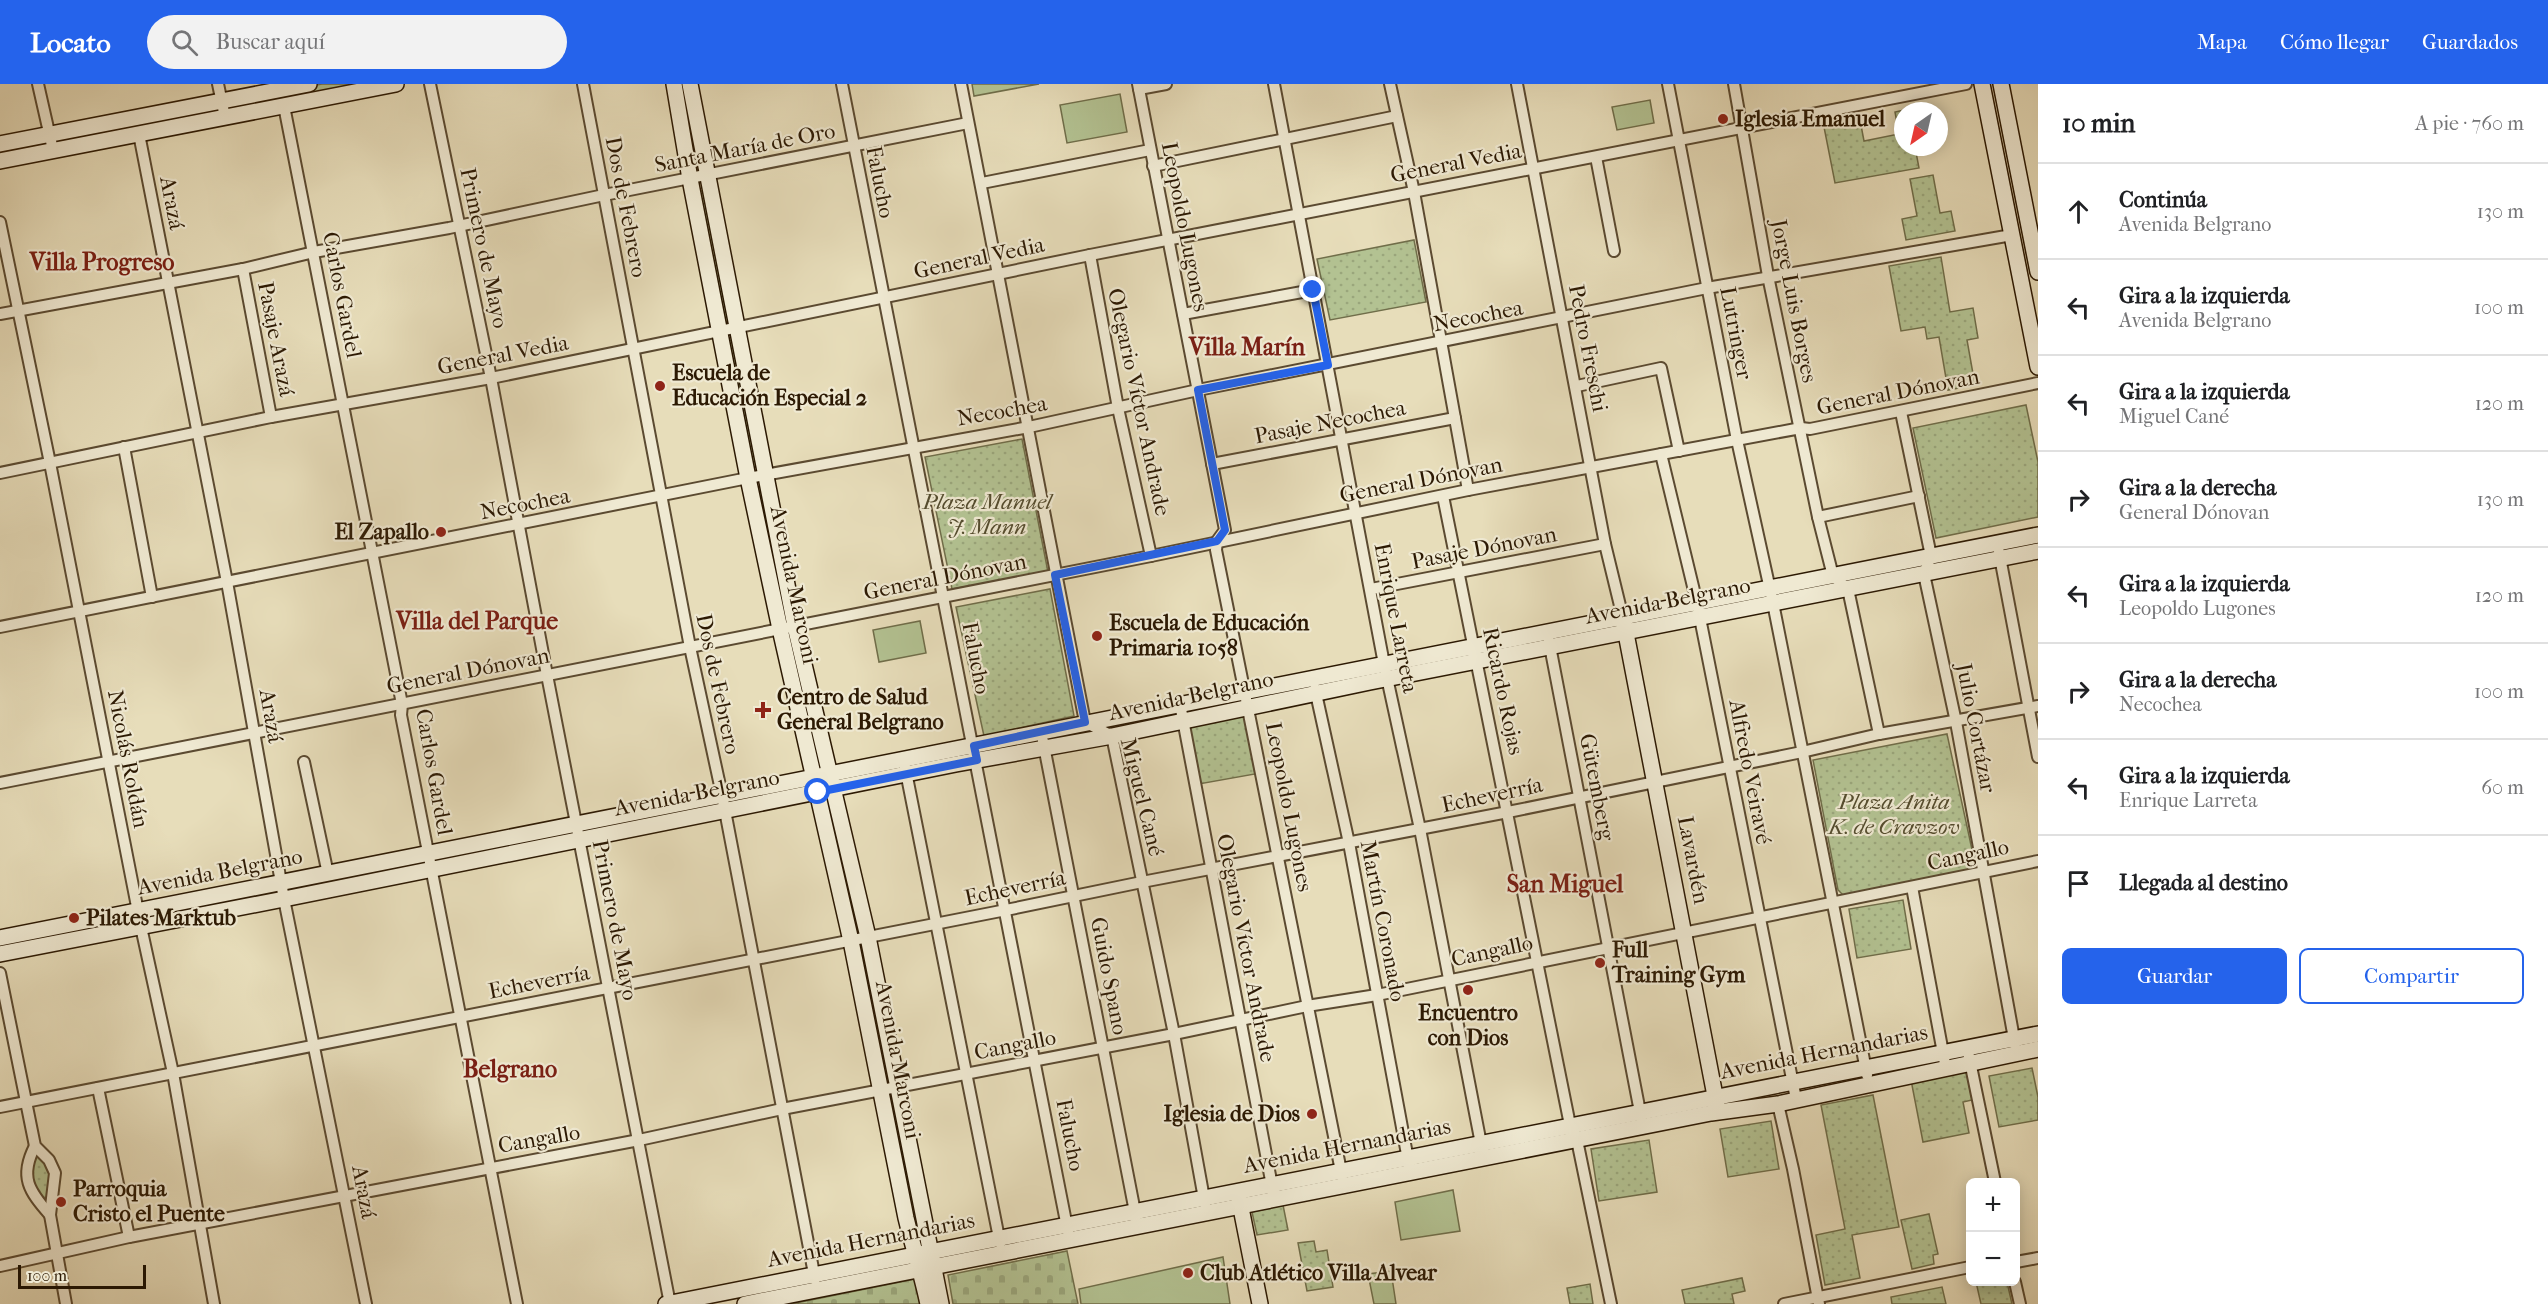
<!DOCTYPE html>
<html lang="es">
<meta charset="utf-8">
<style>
:root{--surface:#fff;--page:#f2f2f2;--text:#202124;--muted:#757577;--line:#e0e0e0;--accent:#2563eb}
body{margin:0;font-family:"IM FELL French Canon",serif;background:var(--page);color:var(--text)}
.controls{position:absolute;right:18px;bottom:18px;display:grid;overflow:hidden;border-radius:9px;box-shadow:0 3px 15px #0003}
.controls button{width:54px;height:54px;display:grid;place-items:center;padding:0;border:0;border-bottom:2px solid var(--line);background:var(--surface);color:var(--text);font:30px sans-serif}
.compass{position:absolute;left:1894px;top:18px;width:54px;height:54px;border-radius:50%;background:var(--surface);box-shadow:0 3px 15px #0003;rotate:214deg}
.scale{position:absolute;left:18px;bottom:15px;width:128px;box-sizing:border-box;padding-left:6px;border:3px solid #2c1903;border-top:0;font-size:16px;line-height:21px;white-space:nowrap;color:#2c1903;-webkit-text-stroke:4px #efe9d2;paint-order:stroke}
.stop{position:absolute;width:18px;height:18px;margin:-14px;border:4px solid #2563eb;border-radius:50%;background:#fff}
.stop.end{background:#2563eb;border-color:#fff;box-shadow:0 2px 6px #0008}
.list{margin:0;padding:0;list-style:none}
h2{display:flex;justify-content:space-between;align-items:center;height:78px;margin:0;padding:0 24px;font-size:26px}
h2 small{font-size:20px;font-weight:400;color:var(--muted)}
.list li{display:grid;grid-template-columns:39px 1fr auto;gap:18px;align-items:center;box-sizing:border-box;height:96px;padding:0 24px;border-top:2px solid var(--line)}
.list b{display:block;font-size:22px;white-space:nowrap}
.list p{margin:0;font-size:20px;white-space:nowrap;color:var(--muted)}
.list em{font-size:20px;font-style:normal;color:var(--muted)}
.actions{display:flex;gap:12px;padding:18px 24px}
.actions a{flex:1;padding:14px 0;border:2px solid var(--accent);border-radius:9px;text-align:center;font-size:21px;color:var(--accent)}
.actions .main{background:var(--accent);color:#fff}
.icon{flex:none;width:33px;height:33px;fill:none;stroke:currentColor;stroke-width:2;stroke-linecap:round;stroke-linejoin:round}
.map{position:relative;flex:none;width:2038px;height:1220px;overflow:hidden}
header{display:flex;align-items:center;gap:36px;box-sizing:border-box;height:84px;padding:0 30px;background:var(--accent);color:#fff}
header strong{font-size:28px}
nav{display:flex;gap:33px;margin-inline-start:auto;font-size:21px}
.search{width:420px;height:54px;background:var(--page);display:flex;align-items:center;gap:15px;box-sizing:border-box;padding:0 21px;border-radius:33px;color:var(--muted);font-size:22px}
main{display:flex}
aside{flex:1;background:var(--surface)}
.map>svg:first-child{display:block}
.grass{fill:url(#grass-tufts);stroke:#706e4a;stroke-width:1.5}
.cemetery{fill:url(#cemetery-stones);stroke:#706e4a;stroke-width:1.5}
.park{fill:url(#park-dots);stroke:#706e4a;stroke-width:1.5}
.garden{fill:#b3c292;stroke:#706e4a;stroke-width:1.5}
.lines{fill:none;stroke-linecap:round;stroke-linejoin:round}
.street-casing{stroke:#5b4a31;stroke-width:14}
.secondary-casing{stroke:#2c1903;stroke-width:18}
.street{stroke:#efe9d2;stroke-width:10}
.secondary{stroke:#efe9d2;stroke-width:15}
.route{stroke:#2563eb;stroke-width:8}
.poi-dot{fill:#8f2418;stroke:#efe9d2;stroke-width:2}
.labels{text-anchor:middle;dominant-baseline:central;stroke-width:4.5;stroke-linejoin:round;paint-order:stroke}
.poi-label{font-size:22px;font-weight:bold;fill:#2c1903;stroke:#efe9d2;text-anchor:start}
.street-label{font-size:22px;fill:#2c1903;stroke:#efe9d2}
.park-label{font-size:22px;font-style:italic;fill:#544c2e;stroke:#efe9d2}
.neighbourhood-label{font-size:24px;font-weight:bold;fill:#7a1f14;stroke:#efe9d2}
</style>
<header>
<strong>Locato</strong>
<div class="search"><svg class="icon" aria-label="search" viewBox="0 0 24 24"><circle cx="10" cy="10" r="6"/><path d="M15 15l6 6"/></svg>Buscar aquí</div>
<nav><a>Mapa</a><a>Cómo llegar</a><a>Guardados</a></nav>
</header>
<main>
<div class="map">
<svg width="2038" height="1220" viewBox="0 0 2038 1220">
<defs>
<pattern id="grass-tufts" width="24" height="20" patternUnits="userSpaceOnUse" patternTransform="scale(1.5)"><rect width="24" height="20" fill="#b3c292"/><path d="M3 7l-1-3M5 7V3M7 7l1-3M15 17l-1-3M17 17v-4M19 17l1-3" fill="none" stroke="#9aa67c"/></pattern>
<pattern id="cemetery-stones" width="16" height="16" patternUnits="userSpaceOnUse" patternTransform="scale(1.5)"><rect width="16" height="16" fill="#b3c292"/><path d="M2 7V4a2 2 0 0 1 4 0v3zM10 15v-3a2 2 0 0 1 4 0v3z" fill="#9aa67c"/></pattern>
<pattern id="park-dots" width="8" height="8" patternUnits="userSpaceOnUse" patternTransform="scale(1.5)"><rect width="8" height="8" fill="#b3c292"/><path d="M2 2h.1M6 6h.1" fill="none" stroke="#9aa67c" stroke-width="1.8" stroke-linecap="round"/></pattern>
</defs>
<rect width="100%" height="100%" fill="#e7ddba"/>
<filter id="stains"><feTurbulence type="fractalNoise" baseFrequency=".00333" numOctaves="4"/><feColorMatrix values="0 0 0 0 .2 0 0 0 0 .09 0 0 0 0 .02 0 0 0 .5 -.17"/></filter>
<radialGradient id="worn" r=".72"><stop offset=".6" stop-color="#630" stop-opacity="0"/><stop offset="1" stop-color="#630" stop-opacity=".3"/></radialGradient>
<!-- grass -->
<g class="grass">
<path d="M322 0H357L235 24 233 17Z"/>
<path d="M679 0H685L700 85 694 86Z"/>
<path d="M212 25 214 31 63 60 62 54Z"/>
<path d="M705 106 729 237 722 238 698 108Z"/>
<path d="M733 256 759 383 752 384 726 257Z"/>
<path d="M763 402 789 534 782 535 756 403Z"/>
<path d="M831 716 861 847 853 849 824 718Z"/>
<path d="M570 746 571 752 443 778 441 772Z"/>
<path d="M425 776 426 782 297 807 296 802Z"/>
<path d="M272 804 273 810 152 834 151 827Z"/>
<path d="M865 865 893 996 884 998 857 867Z"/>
<path d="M896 1014 925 1159 917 1161 888 1016Z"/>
</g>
<!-- cemetery -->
<g class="cemetery">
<path d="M1067 1167 1078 1220H953L948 1191Z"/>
<path d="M915 1195 920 1220H791Z"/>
</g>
<!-- park -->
<g class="park">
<path d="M1908 25 1909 27H1903V63H1915L1919 84 1835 99 1824 43 1860 36 1864 57 1899 50 1895 28Z"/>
<path d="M1933 91 1940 129 1951 127 1955 147 1906 156 1902 135 1917 132 1910 95Z"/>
<path d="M1414 156 1426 218 1330 236 1317 175Z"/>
<path d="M1941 173 1950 228 1973 224 1978 254 1967 256 1975 301 1948 306 1939 253 1927 255 1925 243 1901 247 1889 182Z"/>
<path d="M2026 321 2038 378V433L1936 454 1913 344Z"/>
<path d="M1022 355 1048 488 952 505 925 373Z"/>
<path d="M1050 505 1074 632 984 652 956 523Z"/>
<path d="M1244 629 1255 690 1199 700 1187 640Z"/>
<path d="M1947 650 1976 784 1845 813 1838 806 1813 676Z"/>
<path d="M1903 816 1911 865 1857 874 1849 825Z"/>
<path d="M2032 984 2038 1013V1036L1999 1043 1989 992Z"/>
<path d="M1966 986 1972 1016 1963 1018 1969 1049 1923 1058 1911 996Z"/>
<path d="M1873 1011 1899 1143 1852 1151 1860 1194 1825 1201 1816 1151 1845 1145 1821 1021Z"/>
<path d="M1771 1037 1779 1085 1728 1093 1720 1045Z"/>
<path d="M1649 1056 1657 1108 1599 1117 1591 1065Z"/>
<path d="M35 1071 42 1074 51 1086 47 1117C29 1110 28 1086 35 1071Z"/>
<path d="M1283 1121 1288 1146 1257 1151 1252 1128Z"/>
<path d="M1929 1130 1938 1170 1933 1171 1934 1180 1912 1185 1901 1136Z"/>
<path d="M1314 1157 1316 1168 1327 1166 1333 1203 1307 1207 1298 1159Z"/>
<path d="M1742 1194 1745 1207 1732 1210 1734 1220H1685L1682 1206Z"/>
<path d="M1976 1198H2007L2012 1220H1981Z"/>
<path d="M1590 1200 1593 1220H1570L1567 1204Z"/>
<path d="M1942 1203 1946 1220H1892L1891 1213Z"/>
</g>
<!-- garden -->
<g class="garden">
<path d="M972 0H1039L974 12Z"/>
<path d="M1120 10 1127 48 1067 59 1060 21Z"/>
<path d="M1650 16 1654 39 1617 46 1612 23Z"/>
<path d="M920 537 926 569 879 578 873 546Z"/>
<path d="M1453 1106 1460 1147 1401 1156 1395 1118Z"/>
<path d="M1223 1173 1230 1220H1081L1079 1205Z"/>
<path d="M1391 1187 1396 1220H1374L1368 1190Z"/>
</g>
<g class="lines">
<!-- street casing -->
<g class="street-casing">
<g id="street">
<path d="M38 0 53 66"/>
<path d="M218 0 225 33"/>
<path d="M430 0 491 294 547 591 670 1220"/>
<path d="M583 0 690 563 722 711 815 1195"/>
<path d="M842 0 1068 1148"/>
<path d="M961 0 1085 638 1112 652 1174 950 1205 1120"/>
<path d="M1138 0 1225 446 1217 457 1216 466 1342 1092"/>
<path d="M1274 0 1384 580 1420 745 1482 1065"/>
<path d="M1390 0 1414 108 1468 406"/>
<path d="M1517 0 1605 460 1623 534"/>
<path d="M1668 0 1737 356 1773 519 1867 991"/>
<path d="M1734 0 1768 192 1818 433 1833 492 1848 505 1879 650"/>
<path d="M1139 5 1166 0"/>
<path d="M284 22 402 620 401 631 517 1220"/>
<path d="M139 50 227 498 284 815 366 1220"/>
<path d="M1596 73 1614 167"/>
<path d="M1153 82 1397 32"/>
<path d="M982 99 1150 66"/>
<path d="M0 138 50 379 141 843 173 989 214 1220"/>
<path d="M1090 171 1118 324 1151 472"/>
<path d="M243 185 271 333"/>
<path d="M0 230 243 185 314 168 449 144 604 111 968 39"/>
<path d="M1183 230 1313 206"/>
<path d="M1577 302 1661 284 1679 367"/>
<path d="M1901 328 1931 472 1924 490 1956 638 2015 960"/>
<path d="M124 363 152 513"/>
<path d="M1661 370 1697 519 1796 1015"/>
<path d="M1212 380 1455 334"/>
<path d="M0 389 271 333 491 294 1090 171 1966 0"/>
<path d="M1443 412 1570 1041 1577 1056 1611 1220"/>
<path d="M1818 433 1919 412"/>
<path d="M1999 468 2038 673"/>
<path d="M1371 505 1605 460"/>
<path d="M0 543 748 394 1029 343 1198 306 1707 204 2012 151"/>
<path d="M1549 557 1641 1033"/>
<path d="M1315 605 1349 759 1409 1081"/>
<path d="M1180 620 1273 1107"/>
<path d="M1043 657 1136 1133"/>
<path d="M304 678 328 790"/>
<path d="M905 683 1000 1159"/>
<path d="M0 699 1151 472 1468 406 1801 344 1810 345 2038 299"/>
<path d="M1912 803 1946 985"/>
<path d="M0 889 35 1062 49 1076 55 1089 50 1131 66 1220"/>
<path d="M1967 963 1995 1098"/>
<path d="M98 1004 129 1153"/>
<path d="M1778 1020 1793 1085 1819 1220"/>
<path d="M0 1023 1006 826 1142 798 1508 728 1802 668 1879 650 2038 622"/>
<path d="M35 1062C19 1093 29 1107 50 1131"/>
<path d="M2016 1178 2038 1174"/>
<path d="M0 1182 129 1153 639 1056 782 1025 1174 950 1307 922 1377 911 2038 777"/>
<path d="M2015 1198 2020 1220"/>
<path d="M1784 1220 1970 1183"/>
</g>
</g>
<!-- secondary casing -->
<g class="secondary-casing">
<g id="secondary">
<path d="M674 0 690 95 748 394 780 545 851 857 906 1134C913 1163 922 1191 928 1220"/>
<path d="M690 0 795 542 868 853 941 1220"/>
<path d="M1982 0 2038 283"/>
<path d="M2001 0 2038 188"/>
<path d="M0 60 309 0"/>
<path d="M0 77 396 0"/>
<path d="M1624 539 1717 1022"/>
<path d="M0 854 2038 451"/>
<path d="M0 870 284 815 956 680 1112 652 1370 598 2038 467"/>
<path d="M1239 1114 1260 1220"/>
<path d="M666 1220 2038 950"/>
<path d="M745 1220 1711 1029 1778 1020 2038 965"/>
</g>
</g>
<!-- street -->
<use href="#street" class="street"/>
<!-- secondary -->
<use href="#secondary" class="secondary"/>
</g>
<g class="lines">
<!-- route -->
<path class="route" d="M818 708 977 676 974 662 1085 638 1055 491 1217 457 1225 446 1198 306 1328 281 1313 206"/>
</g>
<!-- markers -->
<g class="poi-dot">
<circle cx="1723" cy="35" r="6"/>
<circle cx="660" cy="302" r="6"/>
<circle cx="441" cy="448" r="6"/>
<circle cx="1097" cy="552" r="6"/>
<path d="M760 617h6v6h6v6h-6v6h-6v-6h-6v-6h6z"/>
<circle cx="74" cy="834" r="6"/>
<circle cx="1600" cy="879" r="6"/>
<circle cx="1468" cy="906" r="6"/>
<circle cx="1312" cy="1030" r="6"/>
<circle cx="61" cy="1118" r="6"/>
<circle cx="1188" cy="1189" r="6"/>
</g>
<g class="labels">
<!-- poi labels -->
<g class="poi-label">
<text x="1735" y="35">Iglesia Emanuel</text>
<text x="672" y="289">Escuela de<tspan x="672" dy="25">Educación Especial 2</tspan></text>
<text x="429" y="448" text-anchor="end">El Zapallo</text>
<text x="1109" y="539">Escuela de Educación<tspan x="1109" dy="25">Primaria 1058</tspan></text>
<text x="777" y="613">Centro de Salud<tspan x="777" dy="25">General Belgrano</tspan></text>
<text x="86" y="834">Pilates Marktub</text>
<text x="1612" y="866">Full<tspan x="1612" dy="25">Training Gym</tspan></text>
<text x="1468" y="929" text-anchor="middle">Encuentro<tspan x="1468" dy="25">con Dios</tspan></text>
<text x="1300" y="1030" text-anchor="end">Iglesia de Dios</text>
<text x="73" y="1105">Parroquia<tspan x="73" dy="25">Cristo el Puente</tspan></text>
<text x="1200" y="1189">Club Atlético Villa Alvear</text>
</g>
<!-- street labels -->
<g class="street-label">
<text transform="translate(745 64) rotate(-11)">Santa María de Oro</text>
<text transform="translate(1456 79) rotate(-11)">General Vedia</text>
<text transform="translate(880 98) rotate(79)">Falucho</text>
<text transform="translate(172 119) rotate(79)">Arazá</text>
<text transform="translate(626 123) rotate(79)">Dos de Febrero</text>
<text transform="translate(1185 143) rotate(79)">Leopoldo Lugones</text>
<text transform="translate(484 164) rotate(78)">Primero de Mayo</text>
<text transform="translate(979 174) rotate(-12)">General Vedia</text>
<text transform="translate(342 211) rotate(79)">Carlos Gardel</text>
<text transform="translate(1794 217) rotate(79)">Jorge Luis Borges</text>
<text transform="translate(1478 232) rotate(-11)">Necochea</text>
<text transform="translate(1736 249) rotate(79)">Lutringer</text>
<text transform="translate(276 255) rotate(79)">Pasaje Arazá</text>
<text transform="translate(1588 264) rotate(79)">Pedro Freschi</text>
<text transform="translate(503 271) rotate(-11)">General Vedia</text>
<text transform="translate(1898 308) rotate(-11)">General Dónovan</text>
<text transform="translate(1139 318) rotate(78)">Olegario Víctor Andrade</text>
<text transform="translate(1002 327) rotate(-10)">Necochea</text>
<text transform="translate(1330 338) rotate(-11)">Pasaje Necochea</text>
<text transform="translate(1421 396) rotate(-11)">General Dónovan</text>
<text transform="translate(525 420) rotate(-11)">Necochea</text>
<text transform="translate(1484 464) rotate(-11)">Pasaje Dónovan</text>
<text transform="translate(945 493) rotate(-11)">General Dónovan</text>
<text transform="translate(794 501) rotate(78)">Avenida Marconi</text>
<text transform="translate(1668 517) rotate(-11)">Avenida Belgrano</text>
<text transform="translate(1396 534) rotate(79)">Enrique Larreta</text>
<text transform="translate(976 574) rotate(79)">Falucho</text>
<text transform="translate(468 587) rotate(-11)">General Dónovan</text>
<text transform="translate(718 600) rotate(78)">Dos de Febrero</text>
<text transform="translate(1503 607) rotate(78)">Ricardo Rojas</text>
<text transform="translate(1191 612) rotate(-12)">Avenida Belgrano</text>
<text transform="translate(271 632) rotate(80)">Arazá</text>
<text transform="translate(1976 644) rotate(79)">Julio Cortázar</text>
<text transform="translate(128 675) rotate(79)">Nicolás Roldán</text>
<text transform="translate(434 688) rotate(80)">Carlos Gardel</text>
<text transform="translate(1750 688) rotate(79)">Alfredo Veiravé</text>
<text transform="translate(1597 703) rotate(79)">Gütemberg</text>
<text transform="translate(697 709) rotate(-11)">Avenida Belgrano</text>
<text transform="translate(1492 711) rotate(-12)">Echeverría</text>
<text transform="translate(1142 713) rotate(76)">Miguel Cané</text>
<text transform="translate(1289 723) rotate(79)">Leopoldo Lugones</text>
<text transform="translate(1968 771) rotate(-12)">Cangallo</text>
<text transform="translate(1693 776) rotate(79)">Lavardén</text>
<text transform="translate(220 788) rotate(-11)">Avenida Belgrano</text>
<text transform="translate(1015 804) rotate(-12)">Echeverría</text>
<text transform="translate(615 836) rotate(79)">Primero de Mayo</text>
<text transform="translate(1383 837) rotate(79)">Martín Coronado</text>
<text transform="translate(1246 864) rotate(79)">Olegario Víctor Andrade</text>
<text transform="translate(1492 867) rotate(-12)">Cangallo</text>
<text transform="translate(1109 892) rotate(79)">Guido Spano</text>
<text transform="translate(539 898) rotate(-11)">Echeverría</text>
<text transform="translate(1015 961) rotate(-11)">Cangallo</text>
<text transform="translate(1824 968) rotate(-11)">Avenida Hernandarias</text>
<text transform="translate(898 976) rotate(79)">Avenida Marconi</text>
<text transform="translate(1070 1051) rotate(79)">Falucho</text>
<text transform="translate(539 1055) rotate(-10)">Cangallo</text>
<text transform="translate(1347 1062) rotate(-11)">Avenida Hernandarias</text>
<text transform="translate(364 1108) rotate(79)">Arazá</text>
<text transform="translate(871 1156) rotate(-11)">Avenida Hernandarias</text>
</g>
<!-- park labels -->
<g class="park-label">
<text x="987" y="418">Plaza Manuel<tspan x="987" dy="25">J. Mann</tspan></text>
<text x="1894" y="718">Plaza Anita<tspan x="1894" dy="25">K. de Cravzov</tspan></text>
</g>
<!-- neighbourhood labels -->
<g class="neighbourhood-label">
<text x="102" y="178">Villa Progreso</text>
<text x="1247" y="263">Villa Marín</text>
<text x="477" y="537">Villa del Parque</text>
<text x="1565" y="800">San Miguel</text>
<text x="510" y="985">Belgrano</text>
</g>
</g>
<rect width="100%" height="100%" filter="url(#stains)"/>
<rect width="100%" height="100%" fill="url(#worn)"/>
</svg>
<div class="controls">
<button>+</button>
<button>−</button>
</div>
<svg class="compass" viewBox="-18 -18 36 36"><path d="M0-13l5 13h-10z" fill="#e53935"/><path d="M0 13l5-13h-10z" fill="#757577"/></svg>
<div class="scale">100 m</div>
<div class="stop" style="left:818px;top:708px"></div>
<div class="stop end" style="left:1313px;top:206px"></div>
</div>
<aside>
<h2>10 min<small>A pie · 760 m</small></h2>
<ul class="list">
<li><svg class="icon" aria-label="ahead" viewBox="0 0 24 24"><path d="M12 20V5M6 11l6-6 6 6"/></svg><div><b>Continúa</b><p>Avenida Belgrano</p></div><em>130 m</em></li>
<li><svg class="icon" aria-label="left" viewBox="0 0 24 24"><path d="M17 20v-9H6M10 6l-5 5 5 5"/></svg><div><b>Gira a la izquierda</b><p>Avenida Belgrano</p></div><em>100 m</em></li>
<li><svg class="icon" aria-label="left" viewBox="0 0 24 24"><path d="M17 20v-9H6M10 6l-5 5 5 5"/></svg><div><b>Gira a la izquierda</b><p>Miguel Cané</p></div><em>120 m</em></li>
<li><svg class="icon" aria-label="right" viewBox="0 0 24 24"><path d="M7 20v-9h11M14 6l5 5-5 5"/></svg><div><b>Gira a la derecha</b><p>General Dónovan</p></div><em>130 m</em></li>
<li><svg class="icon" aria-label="left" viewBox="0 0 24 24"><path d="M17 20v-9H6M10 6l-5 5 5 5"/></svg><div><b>Gira a la izquierda</b><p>Leopoldo Lugones</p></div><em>120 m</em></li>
<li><svg class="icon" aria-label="right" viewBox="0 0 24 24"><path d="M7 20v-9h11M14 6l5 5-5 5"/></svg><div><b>Gira a la derecha</b><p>Necochea</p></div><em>100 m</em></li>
<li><svg class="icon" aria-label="left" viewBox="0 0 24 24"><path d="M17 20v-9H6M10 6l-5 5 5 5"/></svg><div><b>Gira a la izquierda</b><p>Enrique Larreta</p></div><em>60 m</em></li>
<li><svg class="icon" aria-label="arrive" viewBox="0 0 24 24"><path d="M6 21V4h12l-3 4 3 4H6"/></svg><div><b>Llegada al destino</b></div></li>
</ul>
<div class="actions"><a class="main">Guardar</a><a>Compartir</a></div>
</aside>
</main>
